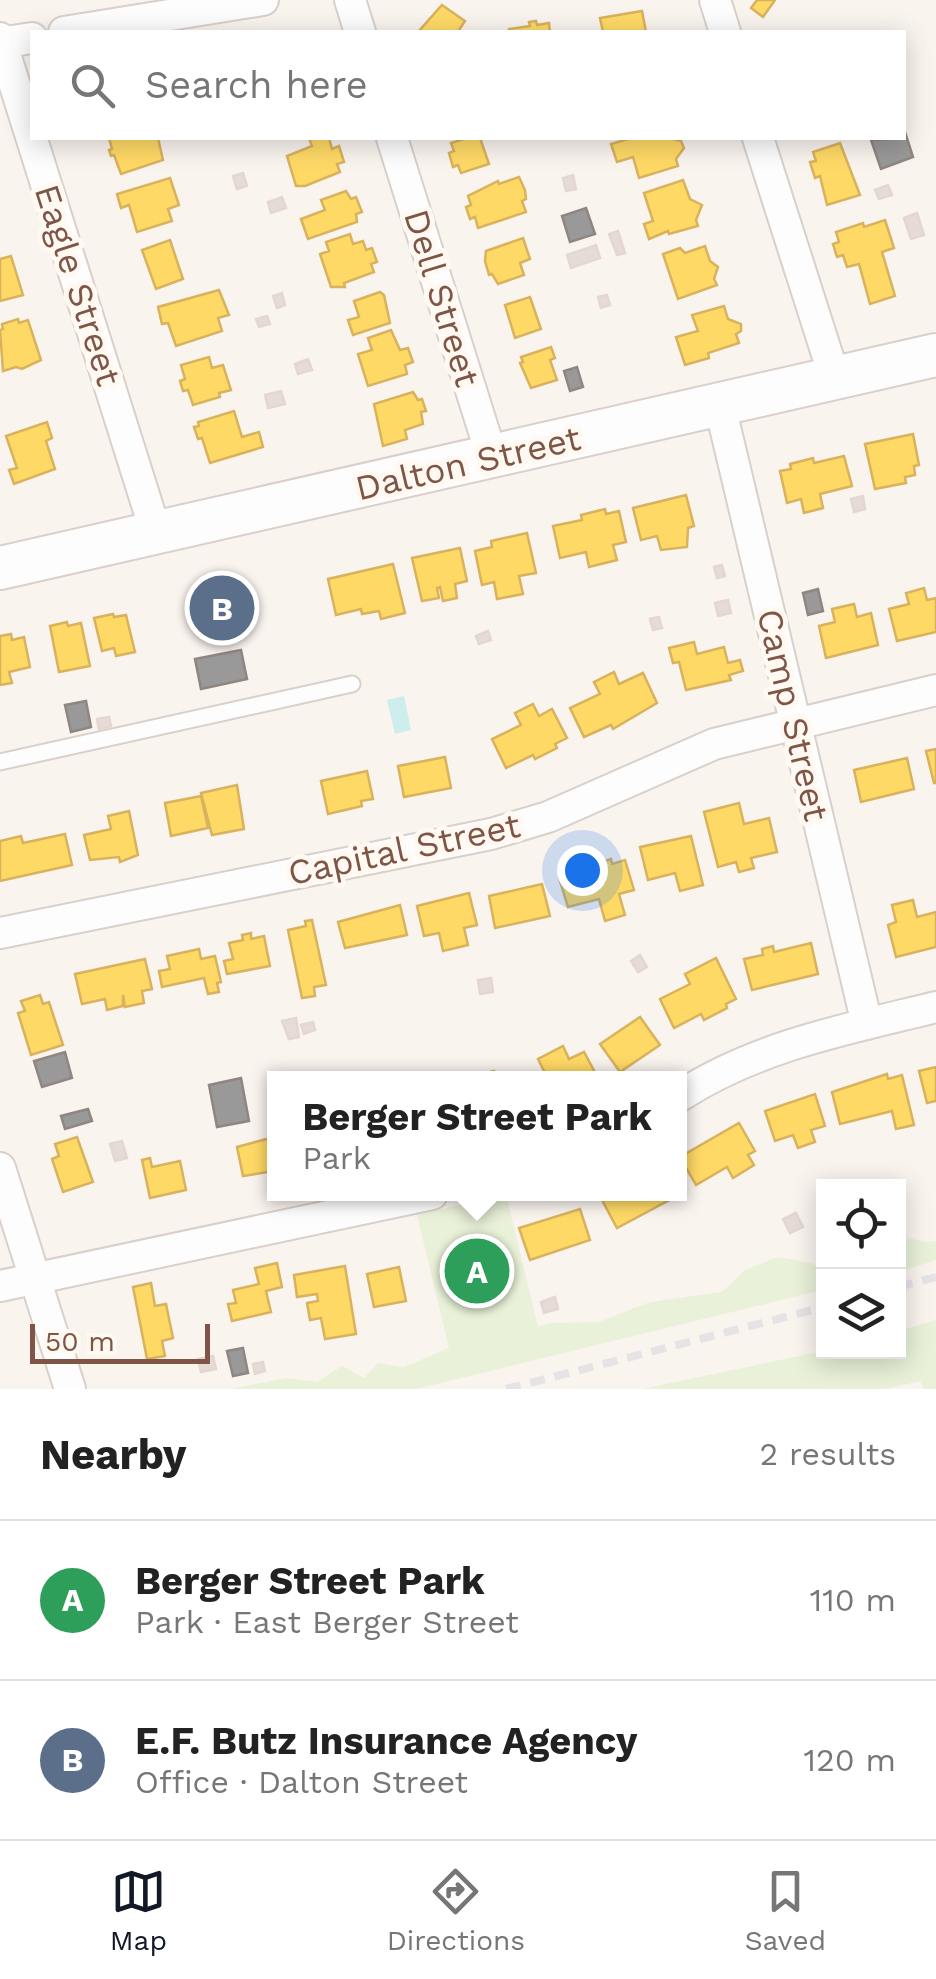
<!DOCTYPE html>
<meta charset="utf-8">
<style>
:root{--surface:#fff;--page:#f2f2f2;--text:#222;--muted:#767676;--line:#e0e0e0;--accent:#111827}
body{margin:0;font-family:"Work Sans",sans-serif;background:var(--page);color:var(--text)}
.controls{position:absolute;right:30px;bottom:30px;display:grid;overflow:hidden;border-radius:0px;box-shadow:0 5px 25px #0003}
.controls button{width:90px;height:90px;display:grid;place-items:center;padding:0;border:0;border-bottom:2px solid var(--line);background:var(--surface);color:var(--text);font:50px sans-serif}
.scale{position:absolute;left:30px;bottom:25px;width:180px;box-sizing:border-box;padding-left:10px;border:5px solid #7e5648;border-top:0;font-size:28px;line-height:35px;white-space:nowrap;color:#7e5648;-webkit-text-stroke:8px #fff9f2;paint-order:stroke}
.you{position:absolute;left:582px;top:870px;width:35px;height:35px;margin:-25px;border:8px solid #fff;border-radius:50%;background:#1a73e8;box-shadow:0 0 0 15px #1a73e833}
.badge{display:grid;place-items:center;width:65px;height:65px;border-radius:50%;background:var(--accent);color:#fff;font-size:32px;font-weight:700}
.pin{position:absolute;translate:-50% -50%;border:5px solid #fff;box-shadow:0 2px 10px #0006}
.popup{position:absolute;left:267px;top:1071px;width:420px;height:130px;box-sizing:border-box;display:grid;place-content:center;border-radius:0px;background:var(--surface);filter:drop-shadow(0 2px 8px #0005);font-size:32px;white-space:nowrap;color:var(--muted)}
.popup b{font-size:38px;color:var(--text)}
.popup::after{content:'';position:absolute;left:50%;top:100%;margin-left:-20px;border:20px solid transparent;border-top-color:var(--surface)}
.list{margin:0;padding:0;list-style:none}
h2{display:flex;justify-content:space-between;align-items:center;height:130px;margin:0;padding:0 40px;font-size:42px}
h2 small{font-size:32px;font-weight:400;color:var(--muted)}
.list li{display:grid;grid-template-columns:65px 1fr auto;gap:30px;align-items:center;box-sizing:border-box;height:160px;padding:0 40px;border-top:2px solid var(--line)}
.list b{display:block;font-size:38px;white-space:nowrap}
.list p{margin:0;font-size:32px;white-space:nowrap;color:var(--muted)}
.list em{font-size:32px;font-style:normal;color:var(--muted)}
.icon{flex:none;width:55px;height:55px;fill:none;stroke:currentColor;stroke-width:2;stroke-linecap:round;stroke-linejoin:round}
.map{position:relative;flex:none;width:936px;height:1389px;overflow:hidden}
.search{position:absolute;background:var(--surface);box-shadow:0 5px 25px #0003;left:30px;right:30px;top:30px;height:110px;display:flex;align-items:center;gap:25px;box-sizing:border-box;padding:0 35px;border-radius:0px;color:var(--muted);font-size:38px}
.sheet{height:450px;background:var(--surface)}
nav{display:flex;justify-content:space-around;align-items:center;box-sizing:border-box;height:140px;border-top:2px solid var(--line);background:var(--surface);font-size:28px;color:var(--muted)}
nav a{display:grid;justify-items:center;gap:5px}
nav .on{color:var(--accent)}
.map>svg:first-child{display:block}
.green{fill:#e9f1d8}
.water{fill:#ceeded}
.homes{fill:#ffd966;stroke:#d8b25d;stroke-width:2.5}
.offices{fill:#8e7cc3;stroke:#89719e;stroke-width:2.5}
.industry{fill:#999;stroke:#918581;stroke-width:2.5}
.building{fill:#e7dbd5;stroke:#e4d6d0;stroke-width:2.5}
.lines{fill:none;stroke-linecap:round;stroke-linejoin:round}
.lane-casing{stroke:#d9d0cb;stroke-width:19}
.street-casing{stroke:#d9d0cb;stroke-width:34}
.secondary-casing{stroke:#dacfca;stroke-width:46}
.lane{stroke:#fefdfd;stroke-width:15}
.street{stroke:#fefdfd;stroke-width:30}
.secondary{stroke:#fefdfd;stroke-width:42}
.rail{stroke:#e6e3e7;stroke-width:8;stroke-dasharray:15 10;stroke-linecap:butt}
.labels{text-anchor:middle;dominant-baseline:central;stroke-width:10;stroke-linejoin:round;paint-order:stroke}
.street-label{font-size:35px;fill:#7e5648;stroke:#fff9f2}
</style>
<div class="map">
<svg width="936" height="1389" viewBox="0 0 936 1389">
<rect width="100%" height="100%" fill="#faf4ef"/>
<!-- green -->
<g class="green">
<path d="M506 1194 538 1327 549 1323 599 1322 650 1302 722 1292 745 1270 778 1257 811 1263 823 1270V1290L416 1389H230L287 1378 317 1382 342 1366 364 1378 378 1363 404 1367 449 1348 417 1215Z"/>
<path d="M903 1237 927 1242 936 1241V1260L899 1272V1239Z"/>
<path d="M936 1320V1389H923L921 1381 884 1389H642L823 1351 898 1352 899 1331Z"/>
</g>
<!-- water -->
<path class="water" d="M404 696 411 730 395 734 387 700Z"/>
<!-- homes -->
<g class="homes">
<path d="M757 0H775L763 17 751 8Z"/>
<path d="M442 5 465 21 459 30 463 32H418Z"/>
<path d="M642 11 646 32H603L600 18Z"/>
<path d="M536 21 537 25 549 23 550 32H509V29L530 26 529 22Z"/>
<path d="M109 138H158L163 160 121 174 114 155 111 156 109 150 112 149Z"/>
<path d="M309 138H329L332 149 339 146 344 162 337 164 340 172 305 186H296L287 156 312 146Z"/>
<path d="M467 138H480L489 164 461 173 458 165 453 167 449 153 454 151 451 143Z"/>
<path d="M631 138H670L681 141 684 148 676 159 678 166 639 178 633 157 617 162 611 144Z"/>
<path d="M840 143 860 195 827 205 820 176 815 178 810 162 816 161 813 152Z"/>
<path d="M519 177 525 190 526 199 522 201 526 212 478 228 475 217 470 219 466 207 471 205 468 196 498 181 499 184Z"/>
<path d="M170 178 179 205 168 209 172 221 137 232 129 205 121 208 117 194Z"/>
<path d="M683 180 690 199 702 205 696 220 698 226 669 234 668 231 649 239 644 224 653 221 644 193Z"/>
<path d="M346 191 351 199 356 197 362 212 356 214 357 222 308 239 301 219 325 210 321 200Z"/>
<path d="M885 220 894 248 882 252 895 296 870 304 859 264 847 267 843 255 837 257 833 244 839 242 836 232 863 223 864 227Z"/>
<path d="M350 234 353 244 363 241 366 250 372 248 377 262 371 264 374 272 344 283 345 287H331L320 254 329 251 326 242Z"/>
<path d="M523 238 530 259 520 263 524 275 498 284 492 274 489 275 485 261 486 251Z"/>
<path d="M170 240 183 279 156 289 142 250Z"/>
<path d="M705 246 710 261 718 267 714 279 717 285 678 299 663 254 680 248 685 253Z"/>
<path d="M11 256 23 295 0 301V259Z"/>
<path d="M219 290 229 315 218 318 222 331 176 346 168 323 162 324 158 307Z"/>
<path d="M380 292 384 295 390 323 353 335 348 320 359 317 354 301Z"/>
<path d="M530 297 541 329 515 338 505 305Z"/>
<path d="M724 306 728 319 741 324V331L736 334 739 343 708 353 709 358 685 365 676 337 698 331 692 315Z"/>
<path d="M18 319 19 323 28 320 41 360 22 369 16 367 3 371 0 330 3 329 2 324Z"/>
<path d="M391 330 400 350 408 348 413 362 405 365 407 374 368 386 358 354 372 350 368 338Z"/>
<path d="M551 347 555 358 550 360 557 380 531 388 520 363 523 362 521 357Z"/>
<path d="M209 357 212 368 223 365 231 390 219 393 220 397 193 405 188 390 183 391 180 381 185 379 181 365Z"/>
<path d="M413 392 418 400 422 399 426 411 421 412 423 424 405 430 407 439 383 446 374 404Z"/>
<path d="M234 411 242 437 259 432 263 447 210 463 202 438 198 439 194 427 199 426 198 422Z"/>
<path d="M47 422 52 438 46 441 55 469 14 484 9 470 17 468 6 436Z"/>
<path d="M913 434 919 465 914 466 915 475 905 477 906 483 875 489 865 444Z"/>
<path d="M844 456 852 486 820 494 823 508 804 513 801 499 787 503 780 471 791 469 790 464 813 458 814 463Z"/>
<path d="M686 495 694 526 688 528 687 547 661 550 657 536 641 540 633 508Z"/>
<path d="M605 509 606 514 619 511 626 542 613 545 617 560 589 567 586 552 560 558 553 526 582 520 581 515Z"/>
<path d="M527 533 536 573 519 576 523 594 497 599 494 582 482 585 475 551 492 547 491 541Z"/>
<path d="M460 548 467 581 455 584 457 598 443 601 440 587 437 588 439 598 422 601 412 558Z"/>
<path d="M393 564 405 613 381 619 379 611 362 614 361 609 336 615 328 579Z"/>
<path d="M924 588 927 600 936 598V632L897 641 889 609 909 604 906 593Z"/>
<path d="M854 604 857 617 871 613 878 645 826 658 819 626 835 622 832 609Z"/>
<path d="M113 614 114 617 126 615 135 652 116 656 114 648 102 651 94 618Z"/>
<path d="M67 622 68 626 81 623 90 666 59 672 50 626Z"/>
<path d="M11 634 12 640 24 637 30 667 9 672 12 683 0 685V636Z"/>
<path d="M694 642 697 654 724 647 728 663 740 660 743 671 729 675 731 680 686 690 679 662 673 663 669 648Z"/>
<path d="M614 672 619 684 643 673 657 703 613 729 611 725 584 737 570 708 600 694 594 682Z"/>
<path d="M533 704 539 716 552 709 567 738 555 744 557 748 535 759 533 755 506 768 492 739 521 725 515 713Z"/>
<path d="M936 749V783H934L926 751Z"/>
<path d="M445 757 451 788 404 797 398 766Z"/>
<path d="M907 758 914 789 861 802 854 770Z"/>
<path d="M367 771 373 799 361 801 362 806 328 814 321 781Z"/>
<path d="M237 785 244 829 212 835 201 793Z"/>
<path d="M201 796 208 828 171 836 165 803Z"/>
<path d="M739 803 744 824 769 818 777 852 751 858 754 868 739 872 736 862 718 867 704 812Z"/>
<path d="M129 811 138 855 120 862 119 857 90 860 84 835 111 829 108 816Z"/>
<path d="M65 834 72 865 0 881V841L21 836 23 843Z"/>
<path d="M691 836 703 885 680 891 675 873 648 880 640 847Z"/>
<path d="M611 859 612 864 625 860 634 890 619 894 625 915 605 921 599 899 568 907 559 878Z"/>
<path d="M542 884 550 916 495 928 489 896Z"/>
<path d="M469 893 477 925 464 928 468 945 443 951 439 933 424 936 417 906Z"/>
<path d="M913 900 917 917 936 912V947L896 957 888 925 896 922 892 905Z"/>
<path d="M400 905 407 935 345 948 338 922Z"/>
<path d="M312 920 326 985 314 987 315 996 302 998 288 930 306 926 305 921Z"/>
<path d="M251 933V939L264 936 270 966 227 974 224 961 233 959 229 943 243 940 242 935Z"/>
<path d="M811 943 818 974 752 990 744 959 763 955 762 949 773 946 774 952Z"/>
<path d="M199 949 201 959 215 956 221 982 217 983 219 992 208 994 204 978 162 987 159 971 170 969 167 956Z"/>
<path d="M716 958 736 999 726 1004 727 1008 704 1020 701 1014 674 1028 660 999 690 984 685 974Z"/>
<path d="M145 959 152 989 142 991 144 1003 125 1007 123 995V1006L107 1010 105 999 82 1004 75 974Z"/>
<path d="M40 995 43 1004 49 1002 63 1045 31 1055 18 1013 25 1011 21 1001Z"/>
<path d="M640 1017 660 1045 620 1072 600 1044Z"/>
<path d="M563 1046 569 1059 584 1052 598 1078H537L545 1073 538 1059Z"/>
<path d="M936 1067V1101L927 1103 919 1071Z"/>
<path d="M494 1071 496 1078H465Z"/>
<path d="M887 1074 888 1079 902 1075 914 1125 896 1129 892 1111 840 1124 832 1092Z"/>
<path d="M815 1094 825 1126 811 1130 815 1142 798 1148 793 1135 775 1141 765 1111Z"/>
<path d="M739 1123 755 1151 748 1155 754 1165 733 1178 727 1167 696 1185 680 1157Z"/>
<path d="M77 1137 93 1182 63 1192 52 1159 59 1156 55 1144Z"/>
<path d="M274 1137V1171L243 1176 237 1147Z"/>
<path d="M150 1158 152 1167 180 1161 186 1190 150 1198 142 1160Z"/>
<path d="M614 1194H670L673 1198 617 1228 602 1200Z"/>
<path d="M580 1209 590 1240 530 1260 519 1228Z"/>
<path d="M277 1263 282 1287 266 1291 271 1312 232 1321 228 1304 236 1303 233 1290 259 1284 255 1268Z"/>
<path d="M345 1266 356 1334 325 1339 321 1318 310 1320 307 1303 318 1301 317 1294 297 1297 294 1275Z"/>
<path d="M399 1267 406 1301 374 1307 367 1274Z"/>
<path d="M151 1283 155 1306 166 1304 173 1338 162 1341 165 1356 147 1359 133 1287Z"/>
</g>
<!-- offices -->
<path class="offices" d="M225 588 226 594 249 592 255 616 196 630 189 600 197 598 196 594Z"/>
<!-- industry -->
<g class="industry">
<path d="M904 129 913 157 881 169 871 140 904 138Z"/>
<path d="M586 208 595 234 570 242 562 216Z"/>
<path d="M577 367 583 387 570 391 564 371Z"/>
<path d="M818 589 823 611 808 615 803 593Z"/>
<path d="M241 650 247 679 201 689 195 659Z"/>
<path d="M86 701 91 727 71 732 65 705Z"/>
<path d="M65 1052 72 1078 42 1087 34 1061Z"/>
<path d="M241 1078 249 1121 217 1127 209 1085Z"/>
<path d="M88 1109 92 1121 65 1129 61 1116Z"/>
<path d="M243 1348 248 1373 233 1376 227 1351Z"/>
</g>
<!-- building -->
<g class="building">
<path d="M243 173 247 186 237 189 233 176Z"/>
<path d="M573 175 576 189 566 191 563 178Z"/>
<path d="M888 185 892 195 879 199 875 190Z"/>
<path d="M282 197 286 208 271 213 268 202Z"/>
<path d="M917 213 924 235 911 239 904 218Z"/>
<path d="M618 231 625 253 617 255 609 234Z"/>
<path d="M596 245 600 258 571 268 567 255Z"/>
<path d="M282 293 285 305 277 308 273 296Z"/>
<path d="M607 295 610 305 601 308 598 297Z"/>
<path d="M267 316 270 324 259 327 256 319Z"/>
<path d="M308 359 312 370 298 374 295 364Z"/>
<path d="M281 391 285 404 268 408 265 395Z"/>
<path d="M863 496 865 509 854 512 851 499Z"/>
<path d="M722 565 725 576 717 578 714 567Z"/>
<path d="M728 600 731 613 718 616 715 603Z"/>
<path d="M659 617 662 628 653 630 650 619Z"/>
<path d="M488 631 491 640 479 644 476 636Z"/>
<path d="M109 717 111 726 99 729 97 719Z"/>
<path d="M640 955 647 967 638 972 631 961Z"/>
<path d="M491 978 493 992 480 994 478 980Z"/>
<path d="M296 1018 299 1037 289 1039 282 1021Z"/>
<path d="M313 1022 315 1030 304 1034 301 1025Z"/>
<path d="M122 1141 127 1158 115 1161 110 1144Z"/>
<path d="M796 1213 803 1227 790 1233 783 1219Z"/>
<path d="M555 1297 558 1309 544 1313 541 1302Z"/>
<path d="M213 1356 216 1369 201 1372 198 1359Z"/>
<path d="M263 1362 265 1371 255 1374 253 1364Z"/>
</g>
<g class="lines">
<!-- lane casing -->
<g class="lane-casing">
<path id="lane" d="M0 762 352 684"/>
</g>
<!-- street casing -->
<g class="street-casing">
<g id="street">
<path d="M350 0 360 32"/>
<path d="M715 0 725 32"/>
<path d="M64 32 263 0"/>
<path d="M0 38 156 533"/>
<path d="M0 43 32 38"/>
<path d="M392 138 492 457"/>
<path d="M758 138 835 379"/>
<path d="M720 406 867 1024"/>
<path d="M0 933 491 834 548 817 714 744 936 690"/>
<path d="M680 1096C757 1046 847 1029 936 1007"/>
<path d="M0 1168 70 1389"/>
<path d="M0 1286 432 1194"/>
</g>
</g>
<!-- secondary casing -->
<g class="secondary-casing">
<path id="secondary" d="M0 568 936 355"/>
</g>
<!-- lane -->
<use href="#lane" class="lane"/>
<!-- street -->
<use href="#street" class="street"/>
<!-- secondary -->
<use href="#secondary" class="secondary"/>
<!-- rail -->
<g class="rail">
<path d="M898 1287 936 1277"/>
<path d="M506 1389 824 1307"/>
</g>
</g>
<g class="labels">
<!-- street labels -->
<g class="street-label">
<text transform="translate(78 285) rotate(72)">Eagle Street</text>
<text transform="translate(442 298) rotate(73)">Dell Street</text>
<text transform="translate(468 463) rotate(-13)">Dalton Street</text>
<text transform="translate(793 715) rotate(77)">Camp Street</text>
<text transform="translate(404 849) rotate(-12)">Capital Street</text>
</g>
</g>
</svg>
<div class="controls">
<button><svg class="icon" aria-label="locate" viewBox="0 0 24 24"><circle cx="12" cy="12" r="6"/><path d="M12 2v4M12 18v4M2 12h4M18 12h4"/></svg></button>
<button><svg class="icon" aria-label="layers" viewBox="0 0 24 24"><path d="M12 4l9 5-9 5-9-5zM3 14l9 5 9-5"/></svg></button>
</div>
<div class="scale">50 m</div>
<div class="you"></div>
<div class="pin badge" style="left:477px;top:1271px;background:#2e9e5b">A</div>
<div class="popup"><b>Berger Street Park</b>Park</div>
<div class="pin badge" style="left:222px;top:608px;background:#5c6f8a">B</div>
<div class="search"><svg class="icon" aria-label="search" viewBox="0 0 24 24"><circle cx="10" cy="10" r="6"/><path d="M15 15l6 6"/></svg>Search here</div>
</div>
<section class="sheet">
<h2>Nearby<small>2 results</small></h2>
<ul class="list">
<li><span class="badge" style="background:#2e9e5b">A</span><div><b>Berger Street Park</b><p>Park · East Berger Street</p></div><em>110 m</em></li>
<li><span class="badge" style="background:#5c6f8a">B</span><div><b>E.F. Butz Insurance Agency</b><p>Office · Dalton Street</p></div><em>120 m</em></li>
</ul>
</section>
<nav>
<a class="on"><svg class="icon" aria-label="map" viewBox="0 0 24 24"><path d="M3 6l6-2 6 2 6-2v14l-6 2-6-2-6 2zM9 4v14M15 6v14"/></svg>Map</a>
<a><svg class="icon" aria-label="directions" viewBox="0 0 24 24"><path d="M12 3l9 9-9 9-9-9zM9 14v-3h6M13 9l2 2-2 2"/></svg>Directions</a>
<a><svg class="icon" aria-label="saved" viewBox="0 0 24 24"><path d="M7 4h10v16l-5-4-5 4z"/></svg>Saved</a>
</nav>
